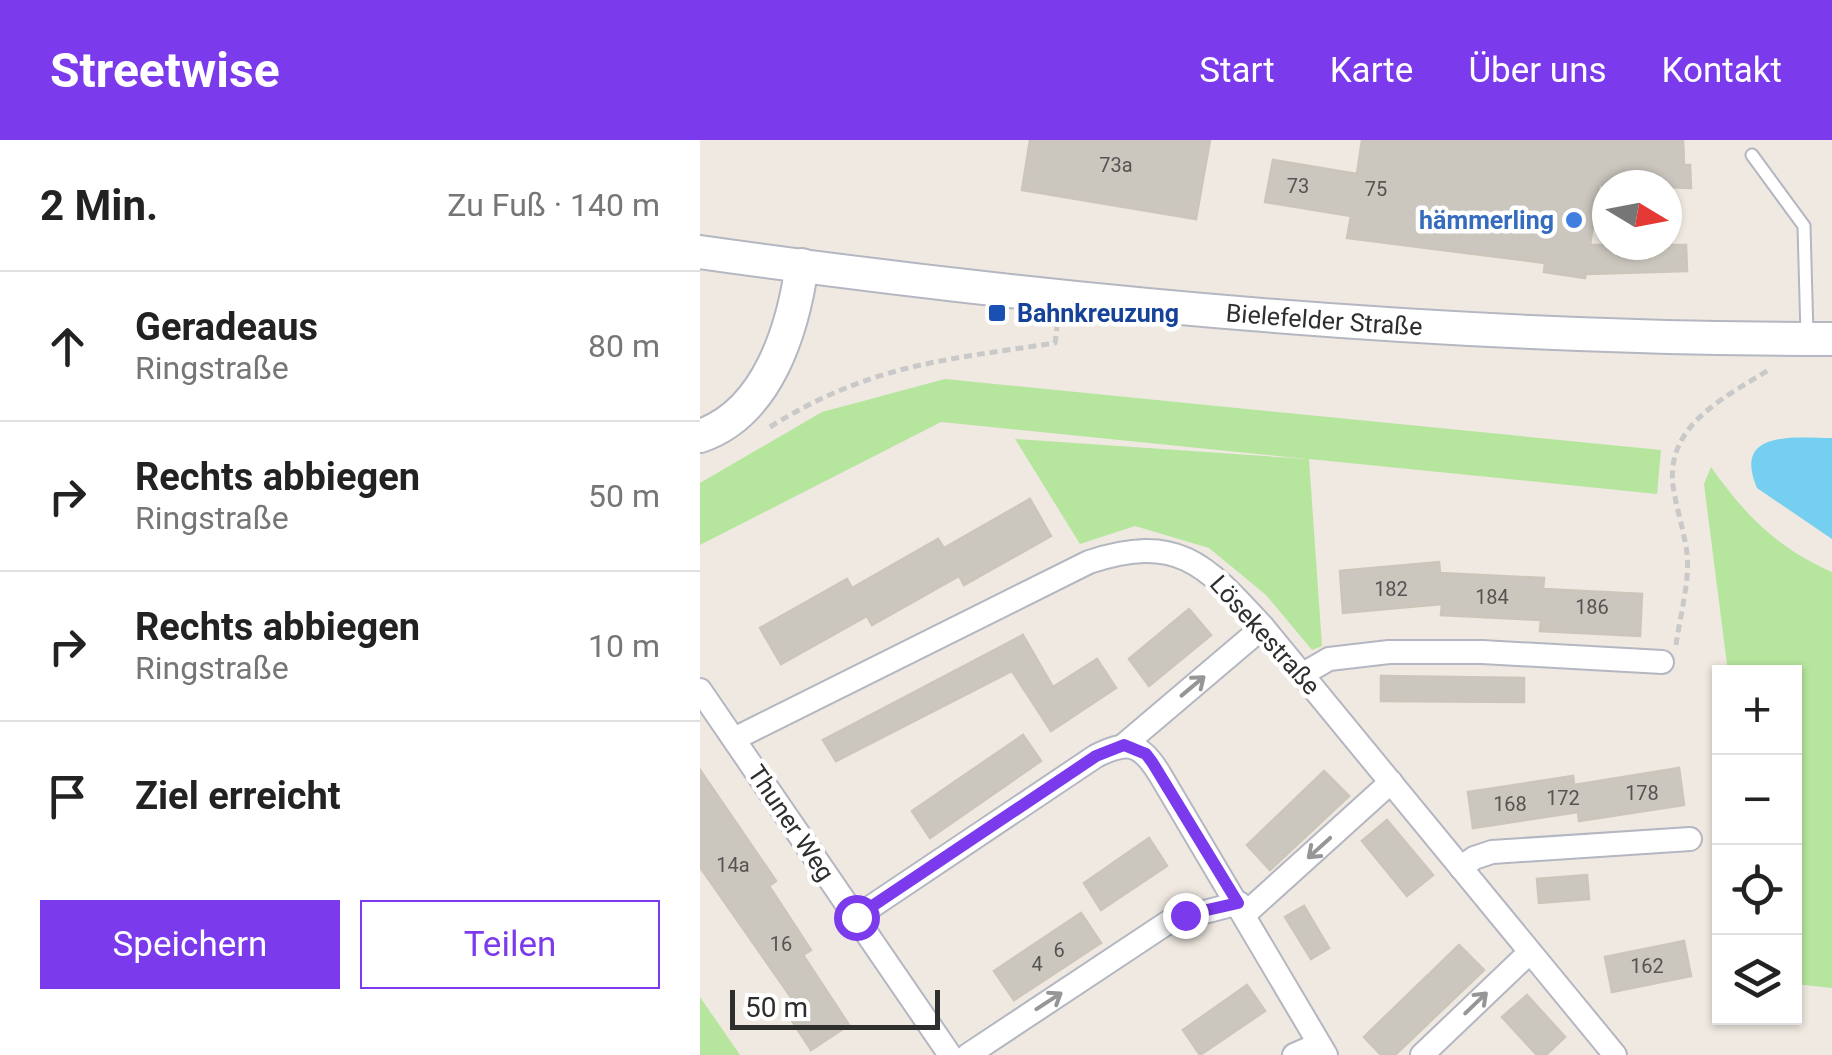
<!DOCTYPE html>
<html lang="de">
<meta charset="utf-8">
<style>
:root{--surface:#fff;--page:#f2f2f2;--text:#222;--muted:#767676;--line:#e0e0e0;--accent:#7c3aed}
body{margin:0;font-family:Roboto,sans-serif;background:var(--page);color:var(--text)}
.controls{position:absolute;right:30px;bottom:30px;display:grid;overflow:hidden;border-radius:0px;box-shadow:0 2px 8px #0004}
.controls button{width:90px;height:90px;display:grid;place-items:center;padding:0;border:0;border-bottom:2px solid var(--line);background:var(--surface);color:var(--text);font:50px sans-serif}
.compass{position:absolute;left:892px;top:30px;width:90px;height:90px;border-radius:50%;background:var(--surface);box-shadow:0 2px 8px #0004;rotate:100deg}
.scale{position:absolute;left:30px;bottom:25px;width:210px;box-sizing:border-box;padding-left:10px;border:5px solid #2e2e2e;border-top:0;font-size:28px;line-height:35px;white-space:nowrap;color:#2e2e2e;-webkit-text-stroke:8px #fff;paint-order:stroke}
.stop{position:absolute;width:30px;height:30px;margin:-22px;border:8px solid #7c3aed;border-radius:50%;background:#fff}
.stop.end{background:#7c3aed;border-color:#fff;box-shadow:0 2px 10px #0008}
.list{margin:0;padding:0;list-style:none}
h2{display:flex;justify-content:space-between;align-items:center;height:130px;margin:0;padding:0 40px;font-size:42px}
h2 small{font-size:32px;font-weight:400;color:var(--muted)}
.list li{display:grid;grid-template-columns:65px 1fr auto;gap:30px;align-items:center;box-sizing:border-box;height:150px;padding:0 40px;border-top:2px solid var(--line)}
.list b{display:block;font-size:38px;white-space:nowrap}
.list p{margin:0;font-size:32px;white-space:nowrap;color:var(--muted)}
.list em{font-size:32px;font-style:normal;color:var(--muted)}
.actions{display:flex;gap:20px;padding:30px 40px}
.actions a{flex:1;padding:22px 0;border:2px solid var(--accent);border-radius:0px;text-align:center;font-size:35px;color:var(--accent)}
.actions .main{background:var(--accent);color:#fff}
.icon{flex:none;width:55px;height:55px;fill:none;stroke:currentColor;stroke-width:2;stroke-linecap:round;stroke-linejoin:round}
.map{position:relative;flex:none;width:1132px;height:915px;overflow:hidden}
header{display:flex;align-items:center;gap:60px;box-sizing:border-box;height:140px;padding:0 50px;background:var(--accent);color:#fff}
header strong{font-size:48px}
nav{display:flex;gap:55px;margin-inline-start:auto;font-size:35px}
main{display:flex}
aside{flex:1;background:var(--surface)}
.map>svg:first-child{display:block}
.green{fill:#b6e59e}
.water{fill:#75cff0}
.building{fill:#cbc7bf;stroke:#cbc5ba;stroke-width:2.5}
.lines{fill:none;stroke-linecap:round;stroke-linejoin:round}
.lane-casing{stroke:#b4b7c1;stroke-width:15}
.street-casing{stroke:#b4b7c1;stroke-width:26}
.secondary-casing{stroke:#b4b7c1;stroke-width:36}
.path{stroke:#c9c9c9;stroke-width:5;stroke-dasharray:8 5;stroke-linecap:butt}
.lane{stroke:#fff;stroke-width:11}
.street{stroke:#fff;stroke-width:22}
.secondary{stroke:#fff;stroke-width:32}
.oneway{stroke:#969696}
.route{stroke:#7c3aed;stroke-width:12}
.shop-dot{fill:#3f7fe0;stroke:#fff;stroke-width:4}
.transit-dot{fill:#1a4fb4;stroke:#fff;stroke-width:4}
.labels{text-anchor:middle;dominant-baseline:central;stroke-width:9;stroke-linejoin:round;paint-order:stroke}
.number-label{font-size:20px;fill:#555452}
.shop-label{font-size:25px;font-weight:bold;fill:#366cbe;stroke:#fff;text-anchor:end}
.transit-label{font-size:25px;font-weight:bold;fill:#164399;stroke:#fff;text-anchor:start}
.street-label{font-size:25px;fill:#2e2e2e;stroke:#fff}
</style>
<header>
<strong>Streetwise</strong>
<nav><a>Start</a><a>Karte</a><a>Über uns</a><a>Kontakt</a></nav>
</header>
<main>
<aside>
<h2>2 Min.<small>Zu Fuß · 140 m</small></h2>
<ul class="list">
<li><svg class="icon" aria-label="ahead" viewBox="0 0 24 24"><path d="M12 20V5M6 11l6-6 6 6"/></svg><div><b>Geradeaus</b><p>Ringstraße</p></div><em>80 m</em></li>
<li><svg class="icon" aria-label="right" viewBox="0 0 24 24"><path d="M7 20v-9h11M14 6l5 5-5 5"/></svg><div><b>Rechts abbiegen</b><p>Ringstraße</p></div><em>50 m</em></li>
<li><svg class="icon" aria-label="right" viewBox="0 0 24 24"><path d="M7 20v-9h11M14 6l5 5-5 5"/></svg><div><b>Rechts abbiegen</b><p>Ringstraße</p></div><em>10 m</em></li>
<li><svg class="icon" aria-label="arrive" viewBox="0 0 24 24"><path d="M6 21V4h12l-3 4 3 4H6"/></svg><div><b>Ziel erreicht</b></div></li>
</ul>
<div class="actions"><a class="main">Speichern</a><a>Teilen</a></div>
</aside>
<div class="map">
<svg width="1132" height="915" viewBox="0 0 1132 915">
<rect width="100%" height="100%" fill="#efe9e1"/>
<!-- green -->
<g class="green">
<path d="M245 239 961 310 957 354 609 319 622 506 612 510 566 455 509 408 435 386 380 404 315 299 607 319 241 282 0 405V343L122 272Z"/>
<path d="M1011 327C1046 376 1076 407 1132 432V848L1095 844 1094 532H1028L1004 344Z"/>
<path d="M0 857 40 915H0Z"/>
</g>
<!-- water -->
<path class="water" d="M1132 298V399L1057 348C1032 289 1095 298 1132 298Z"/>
<!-- building -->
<g class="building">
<path d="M330 0H510L496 79 322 50Z"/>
<path d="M662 0H983L984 25H990L991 48 899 45 890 105H986L987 131 886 134 885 138 844 132 845 123 647 98 651 76 565 62 573 20 657 34Z"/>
<path d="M330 359 351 396 264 445 259 436 172 485 167 476 81 524 60 488 147 439 152 448 238 399 244 408Z"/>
<path d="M739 422 740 433 844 438 843 449 942 454 940 496 840 491 841 480 741 475 742 464 643 473 640 431Z"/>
<path d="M489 469 511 495 449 546 429 519Z"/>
<path d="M323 495 353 547 397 519 416 548 351 591 312 531 136 621 123 600Z"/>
<path d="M681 536 824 538V562L681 561Z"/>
<path d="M323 595 341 621 230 698 212 671Z"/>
<path d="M979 628 984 665 879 681 878 672 773 688 768 652 873 636 874 645Z"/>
<path d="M0 630 76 741 69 746 111 810 103 815 149 885 111 910 85 870 95 863 0 727Z"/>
<path d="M624 631 649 656 570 730 547 705Z"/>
<path d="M687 680 733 735 707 756 662 701Z"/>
<path d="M449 698 467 726 401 770 384 743Z"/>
<path d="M887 735 889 759 839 763 837 739Z"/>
<path d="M604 766 629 808 611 819 585 777Z"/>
<path d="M381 773 401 803 314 860 294 831Z"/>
<path d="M984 801 991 836 912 852 905 817Z"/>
<path d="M759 805 784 830 695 915H681L664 897Z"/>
<path d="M547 845 565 871 500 915 483 890Z"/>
<path d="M827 855 865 897 846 915H837L802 877Z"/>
</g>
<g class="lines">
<!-- lane casing -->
<g class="lane-casing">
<path id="lane" d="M1052 15 1104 86 1107 195"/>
</g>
<!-- street casing -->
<g class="street-casing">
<g id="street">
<path d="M603 534 629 519 689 512H782L962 522"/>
<path d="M0 550 250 915"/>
<path d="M34 599 389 422C478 393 505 424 563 487L915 915"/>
<path d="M424 605 563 487"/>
<path d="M761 728 774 718 792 712 990 699"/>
<path d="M545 774 691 642"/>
<path d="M156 777 396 616C428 600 440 603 459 633L626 915"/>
<path d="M268 915 470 781 539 763"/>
<path d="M594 915 619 904"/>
<path d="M722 915 830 812"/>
</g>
</g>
<!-- secondary casing -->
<g class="secondary-casing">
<g id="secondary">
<path id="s1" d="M0 112C375 165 753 199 1132 199"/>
<path d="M0 296C68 273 93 189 102 125"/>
</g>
</g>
<!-- path -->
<g class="path">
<path d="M70 287C169 225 243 220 355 203L357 187"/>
<path d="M976 505C980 476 990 441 987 413 984 390 976 368 973 345 966 284 1026 257 1070 229"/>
</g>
<!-- lane -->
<use href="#lane" class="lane"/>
<!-- street -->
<use href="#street" class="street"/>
<!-- secondary -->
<use href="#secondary" class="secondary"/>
</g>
<!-- one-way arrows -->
<defs><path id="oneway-shaft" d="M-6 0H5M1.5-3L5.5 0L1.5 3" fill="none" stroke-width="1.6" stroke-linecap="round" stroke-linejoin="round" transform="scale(2.5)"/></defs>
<g class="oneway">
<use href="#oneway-shaft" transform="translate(493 546) rotate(-40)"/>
<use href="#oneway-shaft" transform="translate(619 708) rotate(138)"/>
<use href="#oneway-shaft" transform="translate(349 861) rotate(-33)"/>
<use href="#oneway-shaft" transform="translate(776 863) rotate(-44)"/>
</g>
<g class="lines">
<!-- route -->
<path class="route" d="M156 777 396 616 424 605 446 614 452 622 538 763 485 775"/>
</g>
<!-- markers -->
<circle class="shop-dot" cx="874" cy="80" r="10"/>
<rect class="transit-dot" x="287" y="163" width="20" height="20" rx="5"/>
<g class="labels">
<!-- number labels -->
<g class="number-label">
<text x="416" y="25">73a</text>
<text x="598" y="46">73</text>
<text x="676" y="49">75</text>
<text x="691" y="449">182</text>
<text x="792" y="457">184</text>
<text x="892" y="467">186</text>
<text x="942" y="653">178</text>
<text x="863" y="658">172</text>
<text x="810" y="664">168</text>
<text x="33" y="725">14a</text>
<text x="81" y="804">16</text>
<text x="359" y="810">6</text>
<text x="337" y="824">4</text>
<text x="947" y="826">162</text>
</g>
<!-- shop labels -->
<g class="shop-label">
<text x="854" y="80">hämmerling</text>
</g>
<!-- transit labels -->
<g class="transit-label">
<text x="317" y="173">Bahnkreuzung</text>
</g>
<!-- street labels -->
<g class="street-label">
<text stroke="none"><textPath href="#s1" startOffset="628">Bielefelder Straße</textPath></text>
<text transform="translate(565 495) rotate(48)">Lösekestraße</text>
<text transform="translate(91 683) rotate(56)">Thuner Weg</text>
</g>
</g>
</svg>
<div class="controls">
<button>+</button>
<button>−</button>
<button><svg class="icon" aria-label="locate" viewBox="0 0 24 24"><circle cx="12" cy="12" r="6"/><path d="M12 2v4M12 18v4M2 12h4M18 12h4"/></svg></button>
<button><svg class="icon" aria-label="layers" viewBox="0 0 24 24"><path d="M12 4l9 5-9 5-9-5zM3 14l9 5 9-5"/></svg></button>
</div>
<svg class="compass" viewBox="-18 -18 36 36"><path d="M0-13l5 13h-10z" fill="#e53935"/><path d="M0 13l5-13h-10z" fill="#767676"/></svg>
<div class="scale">50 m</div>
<div class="stop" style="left:156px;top:777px"></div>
<div class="stop end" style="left:485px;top:775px"></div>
</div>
</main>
